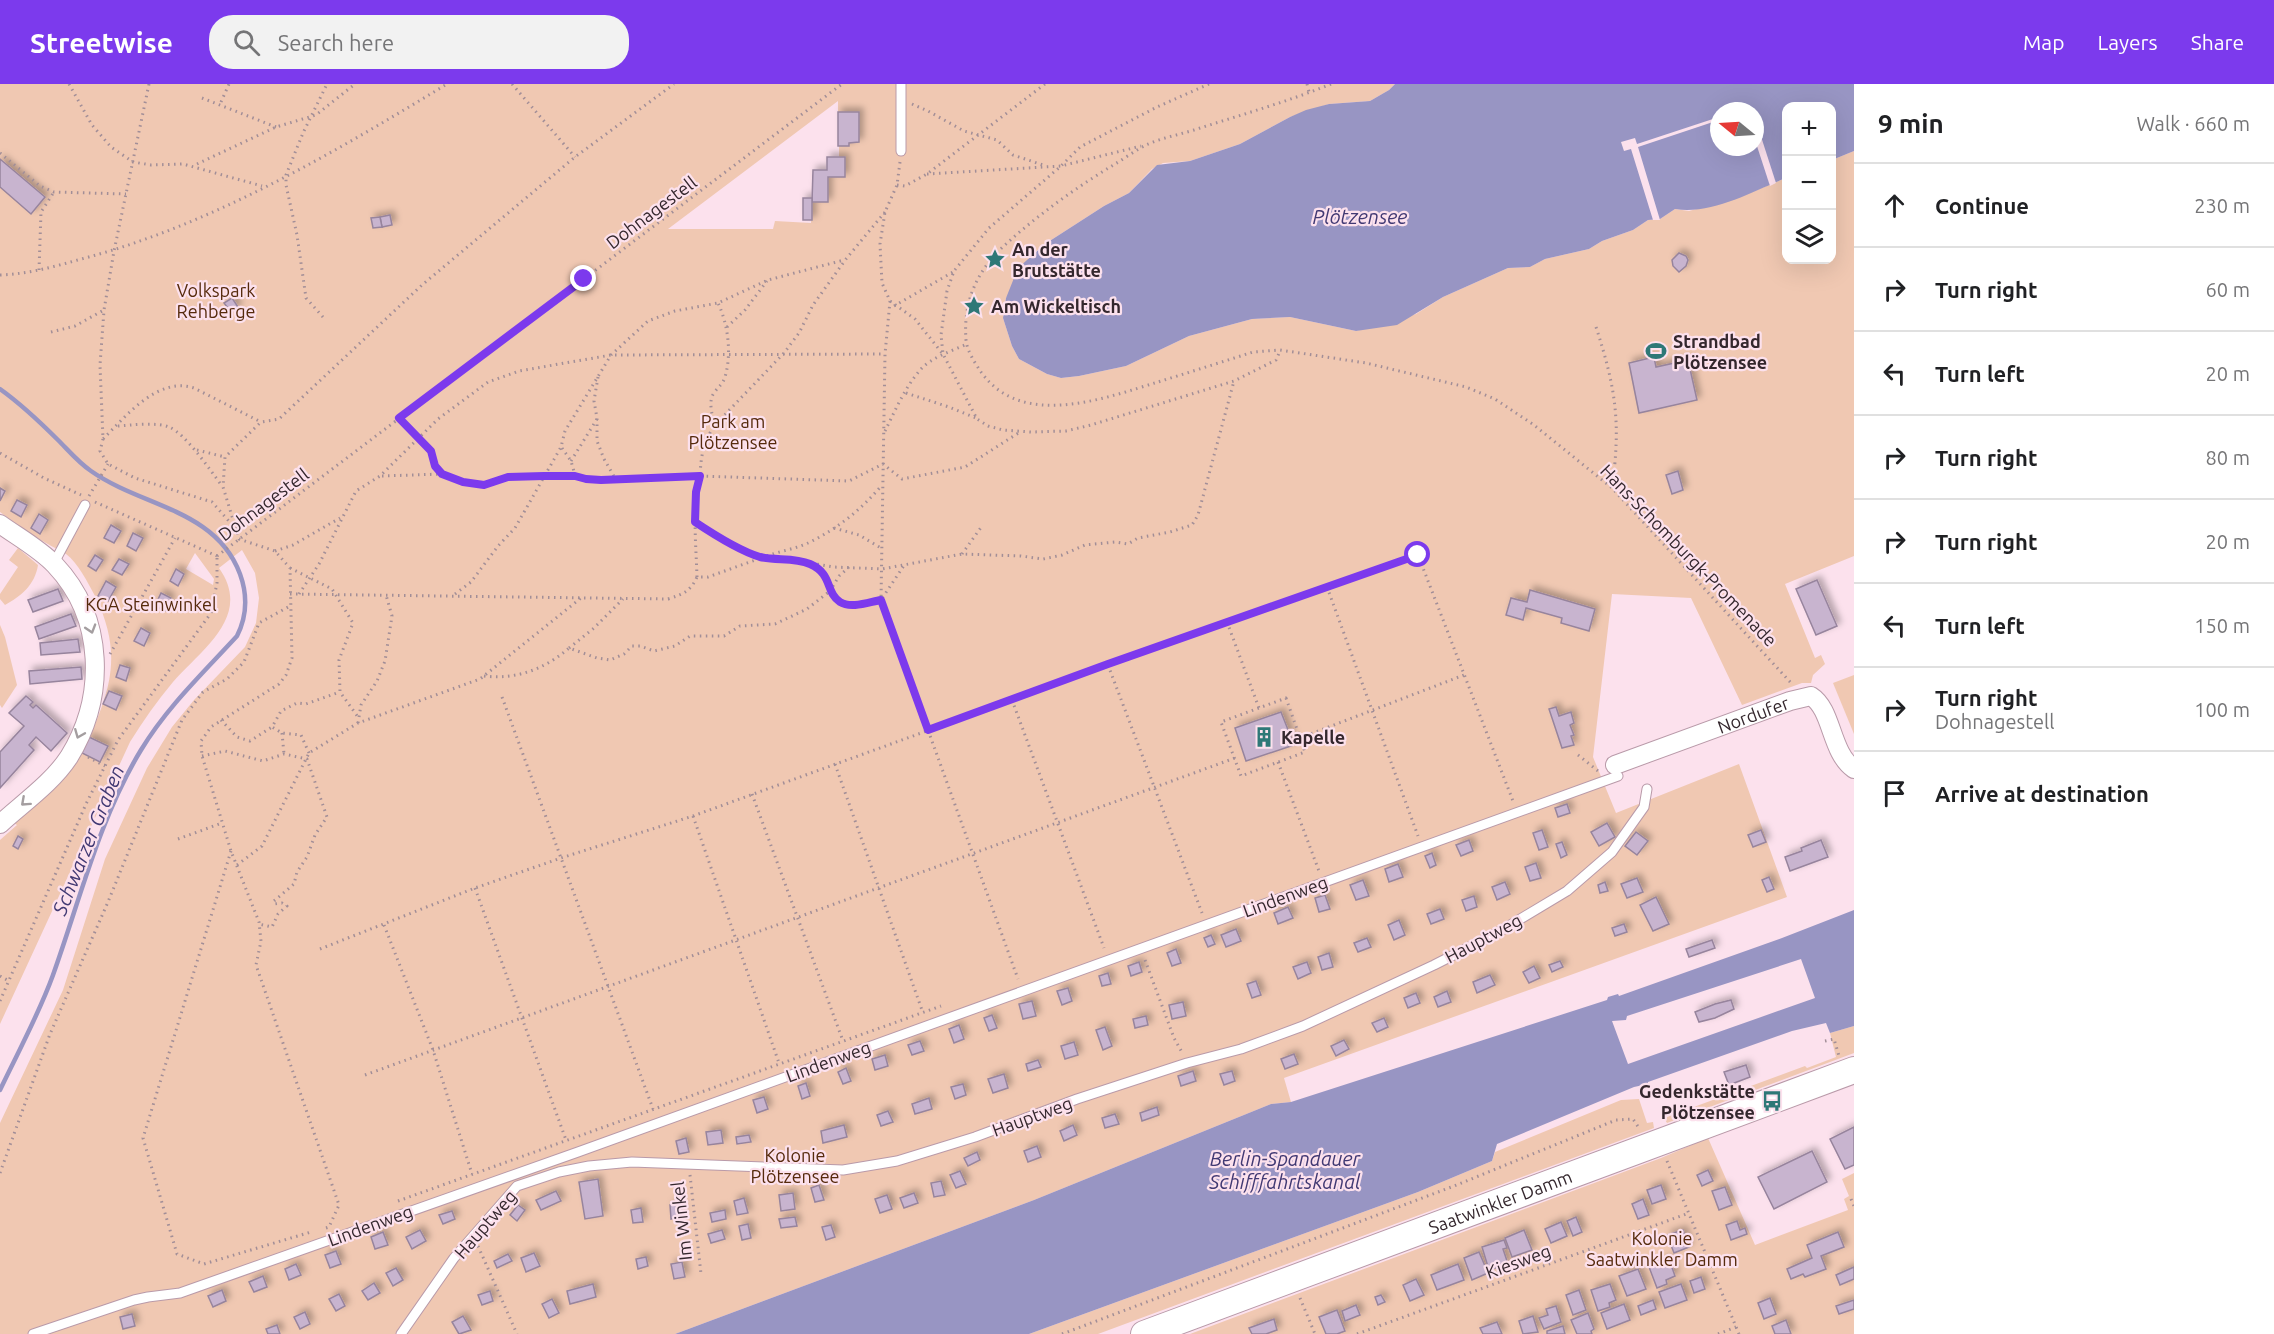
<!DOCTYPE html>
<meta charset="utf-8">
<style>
:root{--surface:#fff;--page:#f2f2f2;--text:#202124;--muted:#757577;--line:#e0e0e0;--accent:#7c3aed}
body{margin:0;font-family:Ubuntu,sans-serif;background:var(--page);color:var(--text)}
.controls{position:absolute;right:18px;top:18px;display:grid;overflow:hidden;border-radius:12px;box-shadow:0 6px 24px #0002}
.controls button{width:54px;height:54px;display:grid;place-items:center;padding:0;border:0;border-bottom:2px solid var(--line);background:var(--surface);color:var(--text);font:30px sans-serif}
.compass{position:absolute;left:1710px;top:18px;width:54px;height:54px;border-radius:50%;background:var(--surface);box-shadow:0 6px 24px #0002;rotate:288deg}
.stop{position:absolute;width:18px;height:18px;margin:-14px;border:4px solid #7c3aed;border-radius:50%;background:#fff}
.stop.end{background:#7c3aed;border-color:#fff;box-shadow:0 2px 6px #0008}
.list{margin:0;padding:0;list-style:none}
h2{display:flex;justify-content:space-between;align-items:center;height:78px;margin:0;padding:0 24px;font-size:26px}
h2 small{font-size:20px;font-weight:400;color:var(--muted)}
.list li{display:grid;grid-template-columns:39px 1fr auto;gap:18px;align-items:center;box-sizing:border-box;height:84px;padding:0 24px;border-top:2px solid var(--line)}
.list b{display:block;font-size:22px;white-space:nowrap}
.list p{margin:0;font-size:20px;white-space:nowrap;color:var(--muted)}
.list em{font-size:20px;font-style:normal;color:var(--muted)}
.icon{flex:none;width:33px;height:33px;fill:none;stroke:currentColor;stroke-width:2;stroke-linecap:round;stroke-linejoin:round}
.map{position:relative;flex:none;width:1854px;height:1250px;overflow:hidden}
header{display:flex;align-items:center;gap:36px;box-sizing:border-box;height:84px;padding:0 30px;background:var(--accent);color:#fff}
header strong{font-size:28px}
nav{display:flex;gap:33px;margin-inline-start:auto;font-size:21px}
.search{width:420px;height:54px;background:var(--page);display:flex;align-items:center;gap:15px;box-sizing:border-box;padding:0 21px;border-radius:24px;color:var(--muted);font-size:22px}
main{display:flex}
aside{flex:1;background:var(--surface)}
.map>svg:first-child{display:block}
.green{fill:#f0c8b2;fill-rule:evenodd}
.water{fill:#9895c3;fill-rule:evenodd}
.pier{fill:#fce1ed}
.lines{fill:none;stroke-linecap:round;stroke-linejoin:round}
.stream{stroke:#9895c3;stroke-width:4.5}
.building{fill:#c8b4cf;stroke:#97849d;stroke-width:1.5;filter:url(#shadow)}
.service-casing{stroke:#b99aa9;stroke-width:11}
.minor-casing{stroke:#b99aa9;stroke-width:20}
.secondary-casing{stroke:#b99aa9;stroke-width:28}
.path{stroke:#a28e97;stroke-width:3;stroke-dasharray:1.5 4.5;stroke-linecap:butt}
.service{stroke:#fff;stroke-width:9}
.minor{stroke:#fff;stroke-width:18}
.secondary{stroke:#fff;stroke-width:26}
.oneway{stroke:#a49ea0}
.route{stroke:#7c3aed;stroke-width:8}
.labels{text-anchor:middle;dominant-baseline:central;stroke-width:4.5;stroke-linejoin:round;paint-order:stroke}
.street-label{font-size:18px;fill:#34272d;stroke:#fce1ed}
.poi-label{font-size:18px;font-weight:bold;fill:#34272d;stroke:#fce1ed;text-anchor:start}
.park-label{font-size:18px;fill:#562a0c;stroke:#fce1ed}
.water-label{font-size:20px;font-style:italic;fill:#413973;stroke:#fce1ed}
</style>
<header>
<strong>Streetwise</strong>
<div class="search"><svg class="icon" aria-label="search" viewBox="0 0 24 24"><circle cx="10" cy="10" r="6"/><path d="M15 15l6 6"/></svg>Search here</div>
<nav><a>Map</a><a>Layers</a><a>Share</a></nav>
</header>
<main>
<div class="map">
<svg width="1854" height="1250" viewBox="0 0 1854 1250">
<defs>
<filter id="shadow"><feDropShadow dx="4" dy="-4" stdDeviation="3" flood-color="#0004"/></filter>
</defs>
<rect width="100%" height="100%" fill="#fce1ed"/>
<!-- green -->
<g class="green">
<path d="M0 0H1395L1389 6 1370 17 1329 20 1290 33 1240 60 1190 77 1163 79 1152 85 1129 109 1104 122 1045 160 1033 170 1006 214 1003 234 1012 262 1019 275 1047 290 1061 294 1079 292 1126 282 1189 252 1252 235 1290 233 1356 247 1416 230 1443 213 1508 184 1530 183 1545 175 1589 165 1602 157 1633 146 1648 136 1660 135 1675 125 1689 127 1737 114 1786 94V176H1832V76L1854 67V472L1785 500 1815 574 1821 571 1825 580 1813 591 1811 599H1802L1742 621 1691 514 1612 510 1593 673 1616 729 1739 680 1787 813 1284 994 1291 1018 1271 1020 1034 1116 675 1250H36L114 1222 27 1250H0V1039L63 906 105 775 147 684 172 643 194 616 245 563 256 539 259 514 255 489 242 466 219 484C253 532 202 565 173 598 157 617 143 637 130 658L0 940V756L17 741 14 739 78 668 82 669C109 611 125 573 95 512 88 499 78 479 66 470 60 466 52 463 46 459 30 450 15 439 0 428ZM838 17V28H859V58L849 59 848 62H839V73L845 74V93H828V118H812L811 139 775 137 773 145H668ZM195 469 214 495 213 501 186 485Z"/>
<path d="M18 464 38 481C35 501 21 512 5 521L0 515V510L18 483 9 476Z"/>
<path d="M0 541 5 553 17 601 2 624 0 621Z"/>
<path d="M1854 591V650L1833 599Z"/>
<path d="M1854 942V969L1667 1039 1664 1034 1805 982 1807 984 1836 973 1830 949Z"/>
<path d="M1639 1015 1647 1039 1653 1038 1654 1044 1098 1250H1029L1418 1108 1492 1077 1495 1068 1621 1016Z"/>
<path d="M1708 1054 1755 1161 1848 1126 1844 1115 1849 1112 1842 1095 1854 1089V1250H1190L1661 1074Z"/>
</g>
<!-- water -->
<g class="water">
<path d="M1395 0H1854V67L1832 76V22H1786V94C1753 107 1712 131 1675 125L1660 135 1648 136 1633 146 1602 157 1589 165 1545 175 1530 183 1508 184 1443 213 1397 241 1356 247 1290 233 1252 235 1189 252 1126 282 1079 292 1061 294 1047 290 1019 275 1012 262 1003 234 1006 214 1018 184 1045 160 1104 122 1129 109 1157 81 1190 77 1240 60 1290 33 1306 26 1329 20 1370 17 1389 6ZM1719 27H1755V63H1719Z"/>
<path d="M1854 826V942L1830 949 1826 939 1792 947 1648 998V1000L1634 1003 1497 1060 1492 1077 1418 1108 1029 1250H675L1034 1116 1271 1020 1291 1018 1607 916 1608 913 1618 910 1619 912 1782 854ZM1801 875 1815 914 1628 980 1612 937 1626 936 1627 932Z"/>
</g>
<!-- pier -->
<g class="pier">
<path d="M1719 33V36L1638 63 1660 136H1653L1631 65 1624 67 1621 58 1635 54 1637 60Z"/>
<path d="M1755 34 1776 99 1770 102 1755 56Z"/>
</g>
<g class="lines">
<!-- stream -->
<path class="stream" d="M0 305C21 320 40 338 58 356 69 367 79 379 91 387 142 423 216 425 240 490 248 512 247 532 237 552 203 589 167 623 141 666 99 735 80 816 53 891 39 930 18 968 0 1006"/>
</g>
<!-- building -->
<g class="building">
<path d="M838 28H859V58L849 59V62H838Z"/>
<path d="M827 73H845V93H828V118H812L813 86H827Z"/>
<path d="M0 75 45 113 31 130 0 103Z"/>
<rect x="803" y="114" width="9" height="22"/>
<path d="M390 131 392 141 382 143 380 133Z"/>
<path d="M380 133 382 143 373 144 371 134Z"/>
<path d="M1679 169 1686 172 1688 176 1686 182 1679 188 1673 182 1672 176Z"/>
<path d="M232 214 238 223 231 228 224 219Z"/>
<path d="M1654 273 1656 283 1688 276 1697 316 1639 329 1629 279Z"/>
<path d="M1678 387 1683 406 1672 410 1666 391Z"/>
<path d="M0 404 5 407 0 417Z"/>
<path d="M17 416 27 421 21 433 11 427Z"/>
<path d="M39 430 48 436 40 450 31 444Z"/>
<path d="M111 441 121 447 114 459 104 454Z"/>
<path d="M133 449 143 454 136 467 127 462Z"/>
<path d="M95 471 103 476 96 487 88 482Z"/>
<path d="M119 475 129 480 122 491 112 486Z"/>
<path d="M176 485 184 490 178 502 170 497Z"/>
<path d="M1817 496 1837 542 1816 551 1796 505Z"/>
<path d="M106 497 116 503 108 517 98 512Z"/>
<path d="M58 505 63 517 33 528 28 516Z"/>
<path d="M1530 506 1595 525 1589 547 1561 539 1562 534 1526 524 1523 536 1506 531 1511 514 1527 518Z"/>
<path d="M161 509 171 514 165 527 155 522Z"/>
<path d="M71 530 76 542 39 555 35 543Z"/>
<path d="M141 544 150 549 144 562 134 557Z"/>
<path d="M78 555 80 568 41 571 40 559Z"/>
<path d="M120 581 130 584 126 597 116 593Z"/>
<path d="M81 583 82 595 30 600 29 587Z"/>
<path d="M109 607 122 612 116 626 103 620Z"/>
<path d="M26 612 33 618 30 621 33 624 36 621 67 649 51 667 36 653 29 661 34 666 0 704V668L24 642 9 629Z"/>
<path d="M1556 623 1559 632 1571 628 1574 639 1570 641 1574 651 1571 652 1574 661 1562 664 1549 625Z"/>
<path d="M1281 628 1294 661 1246 677 1235 644Z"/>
<path d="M89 653 108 662 100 678 82 669Z"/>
<path d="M1567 720 1570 729 1558 733 1555 724Z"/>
<path d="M1607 739 1615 753 1599 762 1591 748Z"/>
<path d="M1542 746 1548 763 1539 766 1533 749Z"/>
<path d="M1761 746 1766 758 1753 763 1748 751Z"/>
<path d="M1636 748 1648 757 1637 771 1625 762Z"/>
<path d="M18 752 23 755 18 765 13 762Z"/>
<path d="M1469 756 1473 767 1461 772 1456 761Z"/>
<path d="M1821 756 1828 773 1790 787 1785 773 1802 767 1801 764Z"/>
<path d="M1562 758 1567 771 1561 774 1556 760Z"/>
<path d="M1432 769 1436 781 1430 784 1425 772Z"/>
<path d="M1536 779 1541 794 1530 797 1525 783Z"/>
<path d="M1398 780 1403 793 1389 798 1385 785Z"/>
<path d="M1769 793 1774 805 1767 808 1762 796Z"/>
<path d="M1637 794 1643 808 1627 814 1621 800Z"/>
<path d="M1363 796 1369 812 1356 816 1350 801Z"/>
<path d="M1505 798 1510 810 1497 816 1492 803Z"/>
<path d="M1605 798 1608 807 1600 809 1598 801Z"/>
<path d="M1325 811 1330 825 1319 828 1315 814Z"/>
<path d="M1474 812 1477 823 1466 827 1462 816Z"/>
<path d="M1656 813 1669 840 1653 847 1640 821Z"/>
<path d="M1288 823 1293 834 1278 840 1274 829Z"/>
<path d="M1440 825 1444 835 1431 840 1427 830Z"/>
<path d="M1399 836 1405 851 1394 856 1388 841Z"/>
<path d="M1624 840 1627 848 1615 852 1612 844Z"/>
<path d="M1236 845 1241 857 1226 863 1221 851Z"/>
<path d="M1211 851 1215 860 1208 863 1204 854Z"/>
<path d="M1367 854 1371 863 1358 868 1354 859Z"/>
<path d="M1712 856 1715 864 1689 873 1686 865Z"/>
<path d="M1176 865 1181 879 1172 882 1167 869Z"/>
<path d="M1329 869 1333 883 1322 886 1318 873Z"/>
<path d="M1560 877 1563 883 1552 888 1549 881Z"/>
<path d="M1139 878 1142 888 1131 892 1128 882Z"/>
<path d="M1307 878 1311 889 1298 895 1293 883Z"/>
<path d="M1534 882 1540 894 1529 899 1523 888Z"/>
<path d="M1108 889 1111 900 1102 902 1099 892Z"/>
<path d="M1490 891 1495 901 1477 909 1473 898Z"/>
<path d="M1256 897 1261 911 1252 914 1247 900Z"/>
<path d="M1068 904 1072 917 1062 921 1057 907Z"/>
<path d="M1447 907 1451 918 1438 923 1434 913Z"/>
<path d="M1416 909 1420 919 1408 924 1404 914Z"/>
<path d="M1731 916 1734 925 1715 934 1699 938 1695 928 1715 920Z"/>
<path d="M1032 917 1036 932 1023 935 1019 920Z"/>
<path d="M1183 918 1186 932 1172 935 1169 921Z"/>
<path d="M992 931 997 944 989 947 984 934Z"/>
<path d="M1146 932 1148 941 1135 944 1133 935Z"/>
<path d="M1384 934 1388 943 1377 948 1372 939Z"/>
<path d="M959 941 964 955 954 959 949 945Z"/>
<path d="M1105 943 1112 962 1103 966 1096 946Z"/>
<path d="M1344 956 1349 965 1336 972 1331 962Z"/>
<path d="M920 957 924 967 912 971 908 961Z"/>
<path d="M1074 958 1078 971 1065 975 1061 962Z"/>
<path d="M1294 970 1298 980 1285 985 1281 975Z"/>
<path d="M885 971 888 982 875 986 872 975Z"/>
<path d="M1038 976 1041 983 1028 987 1026 980Z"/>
<path d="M1746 981 1750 993 1729 1001 1724 988Z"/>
<path d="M846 984 851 997 843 1000 838 988Z"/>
<path d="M1193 987 1196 997 1181 1002 1178 992Z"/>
<path d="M1232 987 1235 997 1224 1001 1220 990Z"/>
<path d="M1004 990 1008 1004 993 1009 988 995Z"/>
<path d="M806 999 810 1012 802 1015 798 1002Z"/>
<path d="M963 1000 966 1011 955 1015 951 1003Z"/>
<path d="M764 1013 768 1025 757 1029 753 1016Z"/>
<path d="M929 1014 932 1025 915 1030 912 1020Z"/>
<path d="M1157 1023 1159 1031 1142 1037 1140 1029Z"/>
<path d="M888 1027 893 1038 881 1042 877 1031Z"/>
<path d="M1115 1030 1119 1040 1105 1044 1102 1034Z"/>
<path d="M844 1041 847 1053 823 1059 821 1047Z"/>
<path d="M1073 1041 1077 1051 1064 1057 1060 1047Z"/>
<path d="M1854 1043V1081L1845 1085 1830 1055Z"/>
<path d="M721 1046 723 1059 708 1061 706 1048Z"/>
<path d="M749 1051 751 1058 737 1060 736 1053Z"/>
<path d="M686 1054 689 1068 679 1070 676 1057Z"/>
<path d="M1037 1062 1041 1073 1028 1078 1024 1067Z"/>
<path d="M1812 1067 1827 1098 1774 1125 1758 1093Z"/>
<path d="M977 1068 980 1076 968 1082 964 1074Z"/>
<path d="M1708 1086 1713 1097 1702 1102 1697 1091Z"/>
<path d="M960 1087 966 1100 956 1104 950 1091Z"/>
<path d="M598 1095 603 1132 585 1135 579 1098Z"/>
<path d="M941 1097 945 1111 934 1113 931 1099Z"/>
<path d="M819 1101 824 1116 815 1118 811 1104Z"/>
<path d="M1661 1101 1666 1115 1652 1120 1647 1106Z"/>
<path d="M1725 1103 1732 1121 1719 1126 1712 1107Z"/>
<path d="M556 1107 561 1117 541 1126 536 1116Z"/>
<path d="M793 1109 795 1125 781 1127 779 1111Z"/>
<path d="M914 1109 918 1119 904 1124 900 1114Z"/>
<path d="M887 1111 892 1125 880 1129 875 1115Z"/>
<path d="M744 1114 748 1129 737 1131 734 1117Z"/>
<path d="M1643 1115 1649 1131 1638 1135 1632 1120Z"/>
<path d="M680 1120 681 1133 671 1135 670 1121Z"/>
<path d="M518 1121 525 1126 517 1137 510 1131Z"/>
<path d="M641 1124 643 1138 633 1139 631 1126Z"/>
<path d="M725 1126 726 1135 712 1138 710 1129Z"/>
<path d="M452 1127 455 1135 443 1140 439 1131Z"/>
<path d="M795 1133 797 1142 781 1144 779 1135Z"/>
<path d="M1576 1133 1582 1148 1573 1152 1567 1137Z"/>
<path d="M1737 1137 1740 1146 1745 1144 1747 1150 1731 1156 1726 1141Z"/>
<path d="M1561 1138 1567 1152 1551 1159 1545 1145Z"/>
<path d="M748 1140 751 1154 742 1156 739 1142Z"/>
<path d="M831 1141 835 1153 826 1156 822 1143Z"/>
<path d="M420 1146 426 1157 412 1165 406 1153Z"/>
<path d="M722 1146 725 1155 711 1159 708 1150Z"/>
<path d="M1524 1146 1532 1166 1512 1173 1505 1154Z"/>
<path d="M1683 1146 1689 1163 1674 1169 1667 1151Z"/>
<path d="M383 1148 388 1161 375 1165 371 1153Z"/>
<path d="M1838 1148 1844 1163 1821 1172 1826 1185 1805 1193 1803 1190 1791 1195 1787 1185 1812 1174 1807 1161Z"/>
<path d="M1504 1156 1507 1164 1503 1165 1508 1180 1489 1186 1482 1163Z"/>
<path d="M336 1167 341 1180 330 1184 325 1171Z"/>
<path d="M1479 1168 1488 1189 1472 1196 1464 1174Z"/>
<path d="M534 1169 540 1182 526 1188 521 1174Z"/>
<path d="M508 1170 512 1177 497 1184 494 1177Z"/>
<path d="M646 1173 648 1182 638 1185 636 1175Z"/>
<path d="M1669 1175 1675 1192 1666 1196 1667 1200 1657 1204 1649 1183Z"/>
<path d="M682 1178 685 1193 674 1195 671 1180Z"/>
<path d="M296 1180 301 1191 289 1196 285 1185Z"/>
<path d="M1458 1180 1464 1196 1437 1206 1431 1191Z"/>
<path d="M1854 1183V1195L1840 1201 1836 1191Z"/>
<path d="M396 1184 403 1196 393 1202 386 1189Z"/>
<path d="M1638 1185 1646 1205 1627 1212 1619 1192Z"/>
<path d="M263 1192 267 1203 254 1208 249 1198Z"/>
<path d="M1701 1193 1705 1205 1694 1209 1690 1197Z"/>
<path d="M1416 1195 1424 1211 1410 1217 1403 1201Z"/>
<path d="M374 1199 380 1209 368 1216 362 1207Z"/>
<path d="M593 1200 596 1213 570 1220 567 1207Z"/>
<path d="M1610 1200 1616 1216 1609 1219 1610 1223 1598 1227 1591 1206Z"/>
<path d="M1681 1200 1687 1216 1665 1224 1659 1208Z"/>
<path d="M222 1206 226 1217 213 1223 208 1212Z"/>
<path d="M1579 1206 1586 1226 1573 1231 1566 1211Z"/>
<path d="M490 1207 493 1217 482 1221 478 1211Z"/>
<path d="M339 1210 345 1222 336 1227 329 1215Z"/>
<path d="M1381 1211 1385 1218 1378 1221 1375 1213Z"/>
<path d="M1770 1214 1776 1230 1764 1235 1758 1219Z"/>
<path d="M552 1215 559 1229 549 1234 542 1220Z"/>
<path d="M1653 1216 1656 1225 1641 1231 1638 1222Z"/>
<path d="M1854 1216V1225L1839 1230 1836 1222Z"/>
<path d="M1624 1220 1630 1236 1607 1245 1601 1229Z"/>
<path d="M1356 1221 1360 1231 1345 1237 1342 1227Z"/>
<path d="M1556 1222 1561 1238 1544 1245 1539 1234 1548 1231 1546 1225Z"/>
<path d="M1337 1226 1345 1247 1337 1250H1326L1319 1233Z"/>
<path d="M305 1228 310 1240 300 1245 294 1233Z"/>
<path d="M1588 1229 1594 1245 1591 1247 1592 1250H1577L1571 1236Z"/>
<path d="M132 1230 135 1242 123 1245 120 1233Z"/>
<path d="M463 1232 471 1246 459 1250 452 1238Z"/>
<path d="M1533 1232 1538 1248 1523 1250 1519 1237Z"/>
<path d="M1274 1235 1277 1246 1266 1250H1252L1249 1244Z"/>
<path d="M1786 1236 1791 1250H1775L1772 1242Z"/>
<path d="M1497 1238 1502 1250H1483L1480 1244Z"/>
<path d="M277 1241 280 1250H268L266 1245Z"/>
<path d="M1563 1242 1565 1250H1547V1247Z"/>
</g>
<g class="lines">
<!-- service casing -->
<g class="service-casing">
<g id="service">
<path d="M901 67V0"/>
<path d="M54 479 85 421"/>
<path d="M33 1250 134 1216 148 1213 180 1209 578 1068 1618 692"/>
<path d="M401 1250 454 1174 517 1102 559 1088 589 1082 632 1078 843 1086 897 1077 975 1053 1077 1015 1187 979 1241 965 1303 942 1434 881 1497 849 1567 807 1612 768 1644 723 1647 705"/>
</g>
</g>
<!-- minor casing -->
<g class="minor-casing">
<g id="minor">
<path d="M0 440C18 453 40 465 55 481 105 534 106 613 69 673 52 699 23 719 0 740"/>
<path id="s1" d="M1615 681 1790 617 1811 612C1833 626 1830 668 1854 685"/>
</g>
</g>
<!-- secondary casing -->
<g class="secondary-casing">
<g id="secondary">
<path id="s2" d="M1144 1250 1854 986"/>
</g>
</g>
<!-- path -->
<g class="path">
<path d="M69 0 92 41 111 63 133 78 151 81 183 80 262 102"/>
<path d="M149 0 114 167 104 226 100 281 103 355C126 332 158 292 194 304L261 338"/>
<path d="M512 0 575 73"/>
<path d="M1209 0 1157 23 1080 63 1061 82 989 144 954 187 947 207 941 251 943 270 977 335 988 342 1003 346 1031 348 1066 347 1091 341 1234 297 1276 276 1280 267"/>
<path d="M1307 0 1309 8"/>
<path d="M1331 0C1287 18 1240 31 1194 46 1178 51 1161 54 1146 61 1136 66 1125 74 1115 80 1077 103 1039 130 1006 160 977 186 963 217 966 256 967 267 975 279 981 288 1022 346 1105 314 1158 298 1190 288 1222 278 1253 268L1280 266 1366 279 1466 303 1495 315 1534 341 1612 404 1792 600"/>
<path d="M202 14 276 43"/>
<path d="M221 18 229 0"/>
<path d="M912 20 928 27 964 47 997 56 1013 71 1046 82"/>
<path d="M0 69 40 102 54 108 126 110"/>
<path d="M900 78 897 101 885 128 880 160 882 199 890 217 915 235 942 269"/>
<path d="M197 80 276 43 316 31 355 0"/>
<path d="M927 90 1061 82 1141 62"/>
<path d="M897 101 905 102 927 90 1045 0"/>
<path d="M39 186 41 128 54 108"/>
<path d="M0 191C30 190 56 182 85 174 213 140 335 68 447 0"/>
<path d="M890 217 885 270 881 516 1018 895"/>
<path d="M894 222 953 188"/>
<path d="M323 233 306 214 297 151 286 101V91L303 49 327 0"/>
<path d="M727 243 745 226 767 197"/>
<path d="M1596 243C1616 305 1621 339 1612 404"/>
<path d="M51 248 75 242 104 226"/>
<path d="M598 293 594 317 597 334V357L604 375 615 394"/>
<path d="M906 309 949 323 976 334"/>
<path d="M399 334 431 367 435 382 442 390"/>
<path d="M715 341C712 331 708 317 714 309 718 303 723 300 725 293 732 270 728 240 718 219"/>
<path d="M118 342C131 341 157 338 169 343 185 349 211 387 222 402"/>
<path d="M885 347C895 327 905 303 921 285 932 273 952 267 967 260"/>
<path d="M103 355 100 367 108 380 135 394 212 418 234 443"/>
<path d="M562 364 571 377 575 391"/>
<path d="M197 366 225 373"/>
<path d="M0 369 44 394 81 411"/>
<path d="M571 377 597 335"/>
<path d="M382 392 442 390 463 398 484 401 508 393 544 391H575L586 395 601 396 700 392C701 372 703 358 715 341L784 269 799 249 813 221 846 175 885 128"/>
<path d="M89 412 108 380"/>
<path d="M95 418 217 472"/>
<path d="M695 438 748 468 762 474 790 475 833 483 882 485 962 470 1021 472 1043 475 1062 471 1085 461 1115 458 1128 460 1138 454 1170 448 1192 441 1198 431 1234 297"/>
<path d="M834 444 859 451 881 464"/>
<path d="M275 467 293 461 340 434"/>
<path d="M962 470 982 442"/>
<path d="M217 472 842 0"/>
<path d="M767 472C780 467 795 465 808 459 837 445 861 426 882 401"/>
<path d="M849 483 839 492 830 507 841 518 855 521 881 516 905 480"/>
<path d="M290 484 332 505 353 539 339 576 340 608 358 633"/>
<path d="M697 493C696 459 692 425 700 392L849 397 883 380 902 395 965 383 1020 348"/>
<path d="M1327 503 1418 752"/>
<path d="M290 510 668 515C683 510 690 508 697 493H708L761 474"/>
<path d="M299 510 319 480 356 407 380 392 438 335 488 298 519 287 611 271 885 270"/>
<path d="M455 510 471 498 498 462 515 444 561 363 565 347 611 271 648 237 675 227 718 219 768 196 844 176"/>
<path d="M1227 538 1259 624"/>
<path d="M569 564 594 544 623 515"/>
<path d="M110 570 175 454"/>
<path d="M1108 581 1202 829"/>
<path d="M484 592C516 596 545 585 569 564L597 574 610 576 624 570 632 562H640L654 567 675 562 690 552H724L740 542 775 540 807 525 830 507C829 493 823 489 812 481"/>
<path d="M502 613 653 1025"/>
<path d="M1286 614 1305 668 1241 692 1221 638Z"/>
<path d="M1012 616 1104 864"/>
<path d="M221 636 237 653 250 657 272 643"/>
<path d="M358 639 361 621 377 597 385 577 392 532 386 511"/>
<path d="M282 649 284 670"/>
<path d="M1300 654 1464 591"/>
<path d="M309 669 301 651 282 649 272 643 281 627 297 619 306 620 340 608"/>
<path d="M1578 671 1598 687"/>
<path d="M202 672 225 667 263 677 284 670 307 675 327 733 315 751 307 773 297 788 294 800 274 817V820L282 819 287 822 278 830 272 843 259 840"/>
<path d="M88 673 105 682"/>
<path d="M1278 678 1319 787"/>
<path d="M835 680 923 929"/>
<path d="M752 710 843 957"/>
<path d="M693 732 779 979"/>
<path d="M178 755 222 739"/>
<path d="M231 767 143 1054 177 1170 204 1180 311 1148"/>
<path d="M237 781 262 762 309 669 358 639 480 595 581 514"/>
<path d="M475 804 566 1056"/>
<path d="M384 841 433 966 472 1090"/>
<path d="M320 865 475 804 561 774 693 732 1108 581 1418 471 1513 717"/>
<path d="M1145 876 1174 954 1183 970"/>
<path d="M0 892 9 897"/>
<path d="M0 917 86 720 118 656 211 529 217 499V472"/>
<path d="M1825 957 1834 955 1839 972"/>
<path d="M365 991 1235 674"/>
<path d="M1667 1077 1739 1250"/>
<path d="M0 1089 50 950 108 818 182 636 203 608 227 595 244 578 259 539 290 522"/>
<path d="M690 1091 701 1190"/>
<path d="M1851 1115 1854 1122"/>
<path d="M398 1117 941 922"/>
<path d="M326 1144 329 1143 339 1121 256 881 261 857 259 838 231 767 202 672 201 657 211 643 279 600 286 591 292 574 290 484 275 467 239 455 223 403 225 373 261 338 279 335 422 201 575 73 674 0"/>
<path d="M478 1162 517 1250"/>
<path d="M1300 1214 1315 1250"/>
<path d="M1062 1250 1454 1102 1616 1036 1633 1035 1639 1044"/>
<path d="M1357 1250 1689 1129"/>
<path d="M1718 1250 1736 1243"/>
</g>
<!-- service -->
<use href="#service" class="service"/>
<!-- minor -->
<use href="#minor" class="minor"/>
<!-- secondary -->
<use href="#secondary" class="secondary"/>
</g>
<!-- one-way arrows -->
<defs><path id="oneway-chevron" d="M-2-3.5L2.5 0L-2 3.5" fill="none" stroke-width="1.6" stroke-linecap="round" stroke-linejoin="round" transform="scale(1.5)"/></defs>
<g class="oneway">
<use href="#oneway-chevron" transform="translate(91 545) rotate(73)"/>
<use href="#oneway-chevron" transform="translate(79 650) rotate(112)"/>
<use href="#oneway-chevron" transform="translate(25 718) rotate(138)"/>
</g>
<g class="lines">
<!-- route -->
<path class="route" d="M584 195 399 334 431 367 435 382 442 390 463 398 484 401 508 393 544 392H575L586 395 601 396 700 392 696 408 695 438C713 450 740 467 760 473 776 477 794 473 810 480 833 490 825 508 840 518 851 525 869 518 881 516L928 646 1108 580 1418 471"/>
</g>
<!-- icons -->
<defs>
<g id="sight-bare" transform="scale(1.62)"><path d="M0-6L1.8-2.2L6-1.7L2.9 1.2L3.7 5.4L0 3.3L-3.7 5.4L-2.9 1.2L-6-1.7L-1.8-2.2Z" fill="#2e7877" stroke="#fce1ed" stroke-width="2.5" paint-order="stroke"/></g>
<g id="stadium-bare" transform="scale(1.62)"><path d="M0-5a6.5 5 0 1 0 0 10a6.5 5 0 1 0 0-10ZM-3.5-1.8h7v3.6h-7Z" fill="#2e7877" stroke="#fce1ed" stroke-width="2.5" paint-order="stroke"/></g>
<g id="building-bare" transform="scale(1.62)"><path d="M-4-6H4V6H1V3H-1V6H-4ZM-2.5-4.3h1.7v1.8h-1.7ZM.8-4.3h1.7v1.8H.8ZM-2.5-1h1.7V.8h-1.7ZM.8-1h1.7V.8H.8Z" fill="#2e7877" stroke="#fce1ed" stroke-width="2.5" paint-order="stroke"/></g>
<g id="bus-bare" transform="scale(1.62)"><path d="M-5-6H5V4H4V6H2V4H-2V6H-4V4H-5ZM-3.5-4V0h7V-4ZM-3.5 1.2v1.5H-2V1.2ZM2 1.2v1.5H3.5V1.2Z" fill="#2e7877" stroke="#fce1ed" stroke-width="2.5" paint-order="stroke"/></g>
</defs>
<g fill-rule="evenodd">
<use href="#sight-bare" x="995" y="175"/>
<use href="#sight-bare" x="974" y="222"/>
<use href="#stadium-bare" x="1656" y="267"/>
<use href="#building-bare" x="1264" y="653"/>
<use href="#bus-bare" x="1772" y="1017"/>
</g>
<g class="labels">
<!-- street labels -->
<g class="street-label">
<text transform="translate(651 128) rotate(-37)">Dohnagestell</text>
<text transform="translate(263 420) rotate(-37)">Dohnagestell</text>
<text transform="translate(1689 471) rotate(46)">Hans-Schomburgk-Promenade</text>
<text stroke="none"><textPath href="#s1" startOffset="147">Nordufer</textPath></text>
<text transform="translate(1285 812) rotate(-20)">Lindenweg</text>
<text transform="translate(1483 854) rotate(-28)">Hauptweg</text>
<text transform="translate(828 977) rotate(-20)">Lindenweg</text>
<text transform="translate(1032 1032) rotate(-20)">Hauptweg</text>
<text stroke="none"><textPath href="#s2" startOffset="380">Saatwinkler Damm</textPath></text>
<text transform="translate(681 1137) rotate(-96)">Im Winkel</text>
<text transform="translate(485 1140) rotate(-49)">Hauptweg</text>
<text transform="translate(370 1141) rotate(-20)">Lindenweg</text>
<text transform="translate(1518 1177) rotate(-20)">Kiesweg</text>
</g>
<!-- poi labels -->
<g class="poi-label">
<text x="1012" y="165">An der<tspan x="1012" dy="21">Brutstätte</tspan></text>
<text x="991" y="222">Am Wickeltisch</text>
<text x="1673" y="257">Strandbad<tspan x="1673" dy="21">Plötzensee</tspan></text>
<text x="1281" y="653">Kapelle</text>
<text x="1755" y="1007" text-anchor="end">Gedenkstätte<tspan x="1755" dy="21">Plötzensee</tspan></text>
</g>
<!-- park labels -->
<g class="park-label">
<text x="216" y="206">Volkspark<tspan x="216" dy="21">Rehberge</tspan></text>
<text x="733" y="337">Park am<tspan x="733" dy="21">Plötzensee</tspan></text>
<text x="151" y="520">KGA Steinwinkel</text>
<text x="795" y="1071">Kolonie<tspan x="795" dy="21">Plötzensee</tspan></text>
<text x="1662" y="1154">Kolonie<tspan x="1662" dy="21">Saatwinkler Damm</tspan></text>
</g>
<!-- water labels -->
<g class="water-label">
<text x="1360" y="132">Plötzensee</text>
<text transform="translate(88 756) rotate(-68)">Schwarzer Graben</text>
<text x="1285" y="1074">Berlin-Spandauer<tspan x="1285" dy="23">Schifffahrtskanal</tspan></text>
</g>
</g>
</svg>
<div class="controls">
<button>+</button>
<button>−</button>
<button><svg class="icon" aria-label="layers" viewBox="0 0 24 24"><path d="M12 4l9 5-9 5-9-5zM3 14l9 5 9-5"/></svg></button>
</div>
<svg class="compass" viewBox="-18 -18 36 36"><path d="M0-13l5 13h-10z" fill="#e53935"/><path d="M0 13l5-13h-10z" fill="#757577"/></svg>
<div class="stop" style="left:1418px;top:471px"></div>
<div class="stop end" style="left:584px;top:195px"></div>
</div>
<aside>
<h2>9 min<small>Walk · 660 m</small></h2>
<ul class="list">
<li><svg class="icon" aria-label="ahead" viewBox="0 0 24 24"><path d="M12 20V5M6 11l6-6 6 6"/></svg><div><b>Continue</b></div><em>230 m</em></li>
<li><svg class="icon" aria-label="right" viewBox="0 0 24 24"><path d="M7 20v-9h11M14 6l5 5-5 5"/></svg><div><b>Turn right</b></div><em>60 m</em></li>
<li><svg class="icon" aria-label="left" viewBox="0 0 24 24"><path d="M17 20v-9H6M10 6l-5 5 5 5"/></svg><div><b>Turn left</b></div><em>20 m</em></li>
<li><svg class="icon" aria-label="right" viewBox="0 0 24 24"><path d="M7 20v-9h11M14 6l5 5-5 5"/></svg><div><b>Turn right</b></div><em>80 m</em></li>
<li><svg class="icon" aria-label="right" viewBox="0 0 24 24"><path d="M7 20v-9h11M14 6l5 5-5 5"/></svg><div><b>Turn right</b></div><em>20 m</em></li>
<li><svg class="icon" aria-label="left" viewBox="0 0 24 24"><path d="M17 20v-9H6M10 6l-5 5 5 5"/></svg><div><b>Turn left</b></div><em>150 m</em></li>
<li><svg class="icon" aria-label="right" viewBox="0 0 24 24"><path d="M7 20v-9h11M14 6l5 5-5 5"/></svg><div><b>Turn right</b><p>Dohnagestell</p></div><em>100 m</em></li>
<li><svg class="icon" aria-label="arrive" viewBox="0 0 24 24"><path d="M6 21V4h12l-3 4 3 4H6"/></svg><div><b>Arrive at destination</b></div></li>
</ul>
</aside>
</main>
